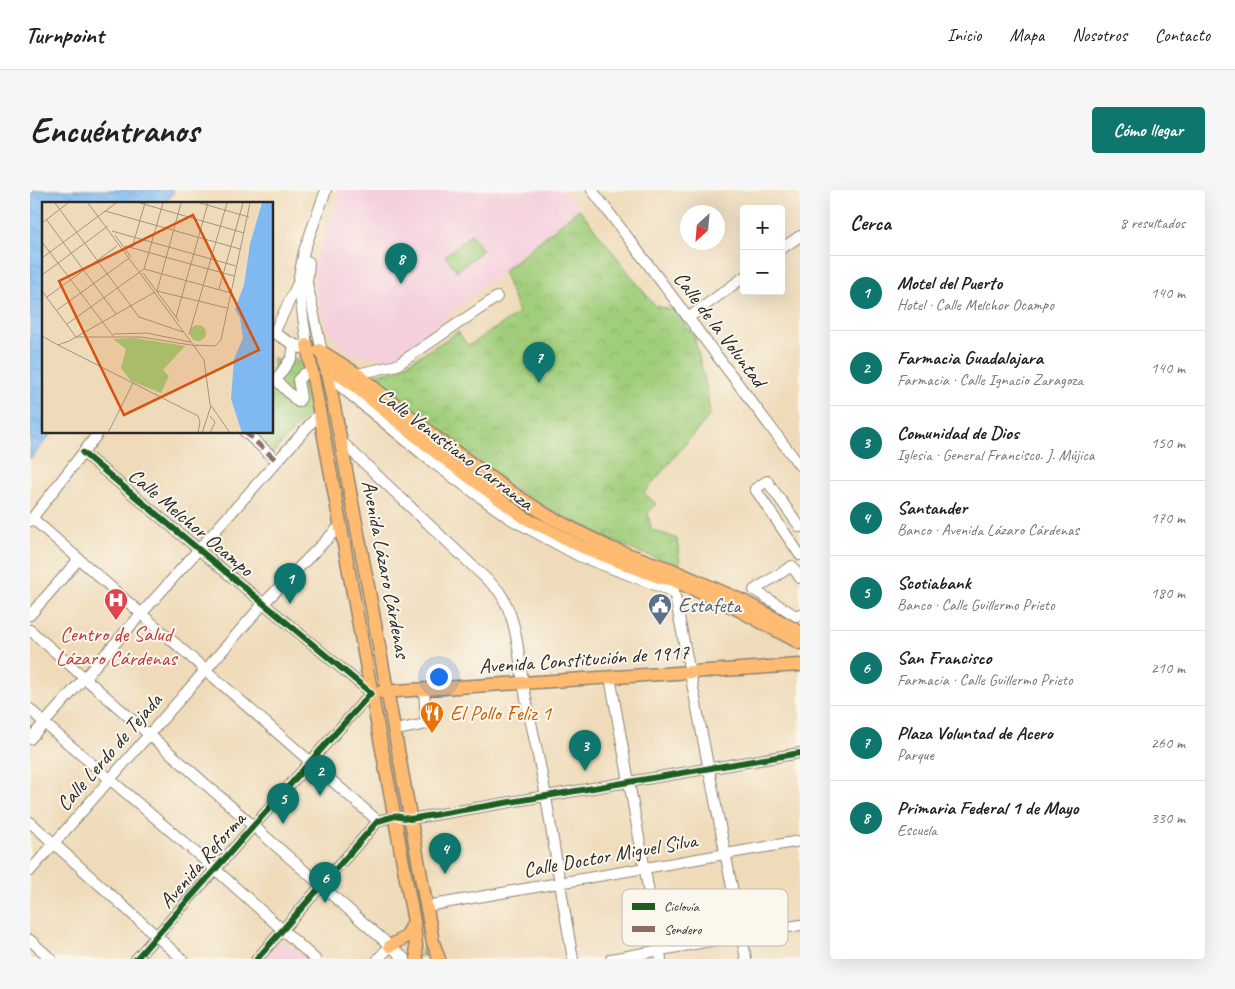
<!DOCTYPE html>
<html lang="es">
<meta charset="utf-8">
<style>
:root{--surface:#fff;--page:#f6f6f6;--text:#222;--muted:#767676;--line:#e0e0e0;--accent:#0f766e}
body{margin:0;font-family:Caveat,sans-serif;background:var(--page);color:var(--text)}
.controls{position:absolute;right:15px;top:15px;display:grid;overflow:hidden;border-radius:5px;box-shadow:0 5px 20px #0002}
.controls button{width:45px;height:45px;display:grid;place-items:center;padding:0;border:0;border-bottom:1px solid var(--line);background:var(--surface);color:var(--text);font:25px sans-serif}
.compass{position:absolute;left:650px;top:15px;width:45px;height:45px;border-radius:50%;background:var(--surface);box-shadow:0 5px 20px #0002;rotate:206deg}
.you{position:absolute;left:408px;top:486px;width:18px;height:18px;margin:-12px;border:4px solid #fff;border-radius:50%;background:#1a73e8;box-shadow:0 0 0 8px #1a73e833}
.badge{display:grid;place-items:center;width:32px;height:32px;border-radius:50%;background:var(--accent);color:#fff;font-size:16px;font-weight:700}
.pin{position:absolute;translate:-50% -41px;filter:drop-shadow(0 1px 2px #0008)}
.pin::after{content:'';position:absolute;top:26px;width:18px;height:15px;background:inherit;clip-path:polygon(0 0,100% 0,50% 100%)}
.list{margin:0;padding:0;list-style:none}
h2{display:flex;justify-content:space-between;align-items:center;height:65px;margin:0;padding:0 20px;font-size:21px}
h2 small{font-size:16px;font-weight:400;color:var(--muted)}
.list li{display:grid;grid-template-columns:32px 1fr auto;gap:15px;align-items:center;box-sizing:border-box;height:75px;padding:0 20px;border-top:1px solid var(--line)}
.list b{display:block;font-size:19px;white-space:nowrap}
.list p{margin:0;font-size:16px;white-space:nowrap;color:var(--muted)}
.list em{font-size:16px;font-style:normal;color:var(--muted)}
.map{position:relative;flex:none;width:770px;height:769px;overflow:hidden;border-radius:5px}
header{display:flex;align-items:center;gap:30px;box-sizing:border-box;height:70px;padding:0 25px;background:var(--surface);border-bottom:1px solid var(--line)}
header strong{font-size:24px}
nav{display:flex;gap:28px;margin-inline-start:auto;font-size:18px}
.intro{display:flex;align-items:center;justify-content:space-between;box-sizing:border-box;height:120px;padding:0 30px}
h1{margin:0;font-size:35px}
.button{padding:12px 22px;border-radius:5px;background:var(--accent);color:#fff;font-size:18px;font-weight:700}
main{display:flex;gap:30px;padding:0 30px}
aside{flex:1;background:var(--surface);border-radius:5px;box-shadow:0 5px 20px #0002}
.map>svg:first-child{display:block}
.built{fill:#f4cfdc}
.grass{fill:url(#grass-dots);stroke:#667c53}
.park{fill:url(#park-crowns);stroke:#667c53}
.pitch{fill:#a1ce7b;stroke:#667c53}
.water{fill:url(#water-ripples);stroke:#56728e}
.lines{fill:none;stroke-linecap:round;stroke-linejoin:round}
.minor-casing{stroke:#8d8372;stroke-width:12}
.major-casing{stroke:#8d8372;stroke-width:15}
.minor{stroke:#fff;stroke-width:10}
.major{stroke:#ffbb71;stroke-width:12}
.quiet{stroke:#8d6e63;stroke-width:5;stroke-dasharray:10 5;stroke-linecap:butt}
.cycleway-casing{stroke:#fbf7ec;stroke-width:9}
.cycleway{stroke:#1b5e20;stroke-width:6}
.labels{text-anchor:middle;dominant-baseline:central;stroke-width:4;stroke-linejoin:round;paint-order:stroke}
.street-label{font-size:21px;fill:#2b2b2b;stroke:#fbf7ec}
.service-label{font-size:21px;fill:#4e5e75;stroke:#fbf7ec;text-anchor:start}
.health-label{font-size:21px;fill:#be3a42;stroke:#fbf7ec}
.food-label{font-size:21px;fill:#c56008;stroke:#fbf7ec;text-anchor:start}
.inset-road{fill:none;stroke:#a19581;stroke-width:1}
.view{fill:#d5540f;fill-opacity:0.15;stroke:#d5540f;stroke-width:2.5}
.inset-edge{fill:none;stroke:#2b2b2b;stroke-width:2.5}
.key{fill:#fbf7ec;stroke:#bdbab2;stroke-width:1}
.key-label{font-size:14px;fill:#2b2b2b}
</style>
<header>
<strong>Turnpoint</strong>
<nav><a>Inicio</a><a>Mapa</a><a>Nosotros</a><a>Contacto</a></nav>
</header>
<div class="intro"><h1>Encuéntranos</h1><a class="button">Cómo llegar</a></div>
<main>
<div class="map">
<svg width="770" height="769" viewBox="0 0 770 769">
<defs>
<pattern id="grass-dots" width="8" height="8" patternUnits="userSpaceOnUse" patternTransform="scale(1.25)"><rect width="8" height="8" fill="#a1ce7b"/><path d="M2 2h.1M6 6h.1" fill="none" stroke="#8bb16a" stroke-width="1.8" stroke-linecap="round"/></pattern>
<pattern id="park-crowns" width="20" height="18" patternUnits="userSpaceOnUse" patternTransform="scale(1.25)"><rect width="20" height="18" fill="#a1ce7b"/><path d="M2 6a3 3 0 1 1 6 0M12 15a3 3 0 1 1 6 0" fill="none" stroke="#8bb16a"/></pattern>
<pattern id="water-ripples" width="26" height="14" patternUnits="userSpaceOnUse" patternTransform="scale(1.25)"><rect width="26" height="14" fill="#80b9f1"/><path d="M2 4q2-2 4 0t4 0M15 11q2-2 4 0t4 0" fill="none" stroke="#6997c3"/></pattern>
</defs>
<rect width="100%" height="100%" fill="#fbf7ec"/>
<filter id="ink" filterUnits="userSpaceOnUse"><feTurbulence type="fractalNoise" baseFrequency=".02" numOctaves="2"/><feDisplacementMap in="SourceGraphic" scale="10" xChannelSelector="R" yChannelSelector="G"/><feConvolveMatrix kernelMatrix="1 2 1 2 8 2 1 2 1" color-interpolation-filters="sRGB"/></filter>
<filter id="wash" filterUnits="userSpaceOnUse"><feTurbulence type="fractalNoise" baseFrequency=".0096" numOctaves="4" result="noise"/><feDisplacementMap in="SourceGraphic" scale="20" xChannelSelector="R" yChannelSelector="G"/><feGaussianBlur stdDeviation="1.12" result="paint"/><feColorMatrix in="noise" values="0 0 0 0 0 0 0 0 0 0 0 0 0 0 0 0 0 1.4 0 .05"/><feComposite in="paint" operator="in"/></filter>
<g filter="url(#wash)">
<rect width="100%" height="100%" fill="#efdbba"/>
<!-- built -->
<g class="built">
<path d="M311 0H535L549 19 363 171 319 162 309 154 297 138 286 106 283 77Z"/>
<path d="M253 748 276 769H234Z"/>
</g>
<!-- grass -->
<path class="grass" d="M374 635 377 636 404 764 391 766 394 754 373 637Z"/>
<!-- park -->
<g class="park">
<path d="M549 19 624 115 645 121 664 146 677 200 680 225 614 303 626 314 618 322 621 339 647 349 650 375 605 361 548 335 485 299 335 186 367 180 428 142 438 156 489 123 473 81Z"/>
<path d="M256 164 262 167 273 175 282 220 242 264 218 243 242 242 243 167 250 172Z"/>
</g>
<!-- pitch -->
<path class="pitch" d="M441 44 453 60 427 81 415 66Z"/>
<!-- water -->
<path class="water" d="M0 0H144L136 14H14V242L22 243 0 269Z"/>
</g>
<g filter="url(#ink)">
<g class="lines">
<!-- minor casing -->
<g class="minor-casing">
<g id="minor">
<path d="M562 0 770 276"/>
<path d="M751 59 770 46"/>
<path d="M279 72 277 93 292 162"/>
<path d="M658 128 714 87"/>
<path d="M242 142 270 158"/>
<path d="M244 143 268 93"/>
<path d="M264 154 262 167 246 190 268 212 271 208 268 190 274 184 282 181"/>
<path d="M267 156 277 155 268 92 274 61 296 0"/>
<path d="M299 187 402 272 479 328 549 366 644 402"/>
<path d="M324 188 327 184 367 175 467 107"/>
<path d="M215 242 247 271"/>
<path d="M311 251 468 400C488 428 488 465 494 498 501 535 510 571 516 607 525 661 533 715 543 769"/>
<path d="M53 263 341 503 106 769"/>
<path d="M2 328 348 631"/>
<path d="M0 331 69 242"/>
<path d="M770 337 737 291 725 299 770 365"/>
<path d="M770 388 762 376 724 400 766 426 770 424"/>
<path d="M643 396 716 769"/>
<path d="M0 425 49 369"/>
<path d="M0 440 375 769"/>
<path d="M580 487 631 769"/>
<path d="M0 519 14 533 185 679 285 769"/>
<path d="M366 540 396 534 394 499"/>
<path d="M0 549 290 223"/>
<path d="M0 632 152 769"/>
<path d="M0 681 234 413 310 336"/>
<path d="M397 716 770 651"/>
<path d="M0 750 21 769"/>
<path d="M227 769 348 631 365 626 380 629 770 563"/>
<path d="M348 769 360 756"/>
<path d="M581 769 770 735"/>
</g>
</g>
<!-- major casing -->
<g class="major-casing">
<g id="major">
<path d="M277 155 384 732 387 769"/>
<path d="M289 160 327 184 405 247 469 294 518 326 580 358 642 380 713 411 770 442"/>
<path d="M292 162C306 217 314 273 325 328 352 469 378 610 403 752L409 769"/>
<path d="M295 175 321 193 408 264 495 328 552 357 631 388 641 389 707 419 770 453"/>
<path d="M351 502 770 475"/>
<path d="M360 756 376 747 384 732"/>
</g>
</g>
<!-- minor -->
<use href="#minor" class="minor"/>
<!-- major -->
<use href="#major" class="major"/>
<!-- quiet -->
<path class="quiet" d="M215 242 247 271"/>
<!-- cycleway casing -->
<g class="cycleway-casing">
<g id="cycleway">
<path d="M53 263 341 503 106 769"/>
<path d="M227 769 348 631 365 626 380 629 770 563"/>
</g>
</g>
<!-- cycleway -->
<use href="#cycleway" class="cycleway"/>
</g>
</g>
<!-- icons -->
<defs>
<g id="hospital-pin" transform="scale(1.25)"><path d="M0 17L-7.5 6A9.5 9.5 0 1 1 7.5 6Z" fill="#e0444e" stroke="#fbf7ec"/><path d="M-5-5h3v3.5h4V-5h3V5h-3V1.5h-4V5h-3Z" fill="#fff"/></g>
<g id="civic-pin" transform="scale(1.25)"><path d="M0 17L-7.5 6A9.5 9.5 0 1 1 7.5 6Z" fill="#5c6f8a" stroke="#fbf7ec"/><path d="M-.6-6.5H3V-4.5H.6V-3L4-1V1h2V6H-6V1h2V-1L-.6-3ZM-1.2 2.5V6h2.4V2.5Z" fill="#fff"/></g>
<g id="restaurant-pin" transform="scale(1.25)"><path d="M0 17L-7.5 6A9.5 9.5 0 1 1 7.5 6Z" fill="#e8710a" stroke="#fbf7ec"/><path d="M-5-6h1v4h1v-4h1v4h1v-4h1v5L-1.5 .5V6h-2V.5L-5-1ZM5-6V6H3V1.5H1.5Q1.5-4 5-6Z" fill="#fff"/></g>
</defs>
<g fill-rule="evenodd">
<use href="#hospital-pin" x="86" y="410"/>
<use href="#civic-pin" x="630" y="415"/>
<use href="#restaurant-pin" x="402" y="523"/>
</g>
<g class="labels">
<!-- street labels -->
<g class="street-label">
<text transform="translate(690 139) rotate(53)">Calle de la Voluntad</text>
<text transform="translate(426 259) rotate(37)">Calle Venustiano Carranza</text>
<text transform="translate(161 332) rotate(40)">Calle Melchor Ocampo</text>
<text transform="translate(356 379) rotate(79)">Avenida Lázaro Cárdenas</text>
<text transform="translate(554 469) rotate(-4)">Avenida Constitución de 1917</text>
<text transform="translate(79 562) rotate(-49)">Calle Lerdo de Tejada</text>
<text transform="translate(580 665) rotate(-10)">Calle Doctor Miguel Silva</text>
<text transform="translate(172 670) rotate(-49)">Avenida Reforma</text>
</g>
<!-- service labels -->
<g class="service-label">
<text x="648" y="415">Estafeta</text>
</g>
<!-- health labels -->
<g class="health-label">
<text x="86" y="444">Centro de Salud<tspan x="86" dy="24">Lázaro Cárdenas</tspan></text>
</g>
<!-- food labels -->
<g class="food-label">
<text x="420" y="523">El Pollo Feliz 1</text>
</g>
</g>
<!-- overview -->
<g transform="translate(12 12)">
<rect width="231" height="231" fill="#efdbba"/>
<path d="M148 131a8 8 0 1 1 16 0a8 8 0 1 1-16 0ZM93 136 143 144 121 168 127 174 119 191 89 179 79 166 84 147 71 137Z" fill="#a1ce7b"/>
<path d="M220 1H231V231H200L189 197 192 157 201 136 198 116 193 107 202 83 208 42Z" fill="#80b9f1"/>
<path class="inset-road" d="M13 1 97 115 141 130M46 1 152 144M98 1 202 31M139 1 115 89 185 106M158 1 207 15M63 9 198 47M4 17 74 112M0 21 26 1M70 29 194 64M73 33 89 55M0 40 72 135M83 44 192 74M90 46 103 1M0 56 74 1M102 67 189 91M101 71 137 119M0 73 66 24M177 87 201 1M0 89 34 135M5 95 75 44M15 108 87 56M134 115 166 1M25 122 102 67 121 1M71 132 105 131 148 140M147 133 185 1M0 134 16 143 27 139 113 90M34 135H99L155 144M16 143 156 214 158 220 156 231M154 143 173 144 179 138 208 1M152 144 162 158 168 202 188 231M66 231 91 181M160 231 169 204M168 231 173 220 168 214"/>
<path class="view" d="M151 13 217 148 82 213 17 79Z"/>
<rect width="231" height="231" class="inset-edge"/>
</g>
<!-- legend -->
<rect x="592" y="699" width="166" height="57" rx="8" class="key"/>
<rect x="602" y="713" width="23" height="7" fill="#1b5e20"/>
<rect x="602" y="736" width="23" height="6" fill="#8d6e63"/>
<g class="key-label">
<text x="634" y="721">Ciclovía</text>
<text x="634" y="744">Sendero</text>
</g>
</svg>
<div class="controls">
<button>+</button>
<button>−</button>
</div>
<svg class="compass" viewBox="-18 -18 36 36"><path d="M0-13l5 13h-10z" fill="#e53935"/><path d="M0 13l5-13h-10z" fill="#767676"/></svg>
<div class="you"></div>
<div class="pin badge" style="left:260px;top:414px">1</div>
<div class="pin badge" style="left:290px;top:606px">2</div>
<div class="pin badge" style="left:555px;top:581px">3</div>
<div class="pin badge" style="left:415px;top:684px">4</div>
<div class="pin badge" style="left:253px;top:634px">5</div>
<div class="pin badge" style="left:295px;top:713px">6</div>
<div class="pin badge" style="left:509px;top:193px">7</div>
<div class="pin badge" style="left:371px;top:94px">8</div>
</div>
<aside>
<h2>Cerca<small>8 resultados</small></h2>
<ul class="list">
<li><span class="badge">1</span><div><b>Motel del Puerto</b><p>Hotel · Calle Melchor Ocampo</p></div><em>140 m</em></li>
<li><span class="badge">2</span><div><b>Farmacia Guadalajara</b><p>Farmacia · Calle Ignacio Zaragoza</p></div><em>140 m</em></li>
<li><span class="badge">3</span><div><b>Comunidad de Dios</b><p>Iglesia · General Francisco. J. Mújica</p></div><em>150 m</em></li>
<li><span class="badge">4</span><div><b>Santander</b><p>Banco · Avenida Lázaro Cárdenas</p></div><em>170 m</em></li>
<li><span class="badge">5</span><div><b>Scotiabank</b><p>Banco · Calle Guillermo Prieto</p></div><em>180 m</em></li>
<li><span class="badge">6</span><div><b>San Francisco</b><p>Farmacia · Calle Guillermo Prieto</p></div><em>210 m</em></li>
<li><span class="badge">7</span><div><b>Plaza Voluntad de Acero</b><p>Parque</p></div><em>260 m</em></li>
<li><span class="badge">8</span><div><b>Primaria Federal 1 de Mayo</b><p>Escuela</p></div><em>330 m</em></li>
</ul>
</aside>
</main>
